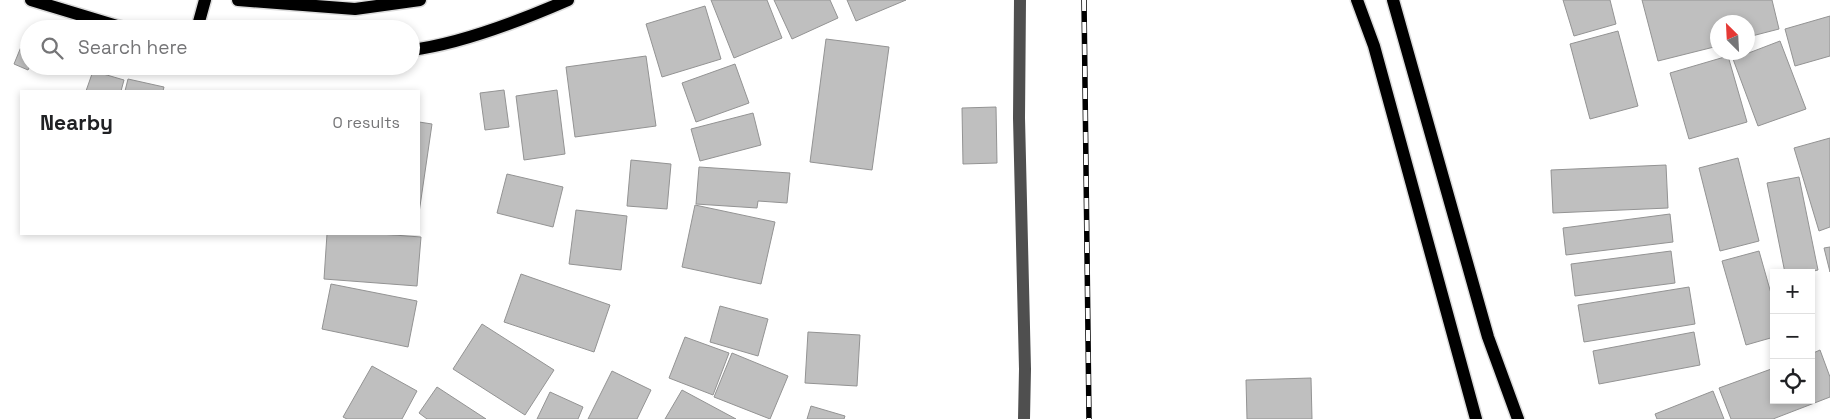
<!DOCTYPE html>
<meta charset="utf-8">
<style>
:root{--surface:#fff;--page:#f2f2f2;--text:#202124;--muted:#757577;--line:#e0e0e0}
body{margin:0;font-family:"Space Grotesk",sans-serif;background:var(--page);color:var(--text)}
.controls{position:absolute;right:15px;bottom:15px;display:grid;overflow:hidden;border-radius:0px;box-shadow:0 2px 8px #0003}
.controls button{width:45px;height:45px;display:grid;place-items:center;padding:0;border:0;border-bottom:1px solid var(--line);background:var(--surface);color:var(--text);font:25px sans-serif}
.compass{position:absolute;left:1710px;top:15px;width:45px;height:45px;border-radius:50%;background:var(--surface);box-shadow:0 2px 8px #0003;rotate:336deg}
.list{margin:0;padding:0;list-style:none}
h2{display:flex;justify-content:space-between;align-items:center;height:65px;margin:0;padding:0 20px;font-size:21px}
h2 small{font-size:16px;font-weight:400;color:var(--muted)}
.icon{flex:none;width:28px;height:28px;fill:none;stroke:currentColor;stroke-width:2;stroke-linecap:round;stroke-linejoin:round}
.map{position:relative;flex:none;width:1830px;height:419px;overflow:hidden}
.search{position:absolute;background:var(--surface);box-shadow:0 2px 8px #0003;left:20px;top:20px;width:400px;height:55px;display:flex;align-items:center;gap:12px;box-sizing:border-box;padding:0 18px;border-radius:28px;color:var(--muted);font-size:19px}
.panel{position:absolute;background:var(--surface);box-shadow:0 2px 8px #0003;left:20px;top:90px;width:400px;height:145px;border-radius:0px}
.map>svg:first-child{display:block}
.building{fill:#bfbfbf;stroke:#939393}
.lines{fill:none;stroke-linecap:round;stroke-linejoin:round}
.major-casing{stroke:#dbdbdb;stroke-width:15}
.minor{stroke:#4f4f4f;stroke-width:12}
.major{stroke:#000;stroke-width:12}
.rail-casing{stroke:#000;stroke-width:5.5}
.rail{stroke:#fff;stroke-width:4;stroke-dasharray:11;stroke-linecap:butt}
</style>
<div class="map">
<svg width="1830" height="419" viewBox="0 0 1830 419">
<rect width="100%" height="100%" fill="#fff"/>
<!-- building -->
<g class="building">
<path d="M711 0H767L782 38 734 58Z"/>
<path d="M774 0H830L838 18 792 39Z"/>
<path d="M847 0H906L856 21Z"/>
<path d="M1563 0H1610L1616 24 1574 36Z"/>
<path d="M1642 0H1772L1779 29 1748 37V22H1718V46L1658 61Z"/>
<path d="M705 6 721 59 662 77 646 24Z"/>
<path d="M1830 16V56L1795 66 1785 29Z"/>
<path d="M1618 31 1638 106 1590 119 1570 44Z"/>
<path d="M826 39 889 47 872 170 810 162Z"/>
<path d="M1780 41 1806 109 1758 126 1733 59Z"/>
<path d="M23 42 29 44 30 66 28 70 14 64Z"/>
<path d="M646 56 656 126 575 137 566 67Z"/>
<path d="M1728 56 1747 122 1689 139 1670 73Z"/>
<path d="M735 64 749 103 696 122 682 83Z"/>
<path d="M93 71 124 80 121 91H86Z"/>
<path d="M128 79 164 87 163 91H125Z"/>
<path d="M504 90 509 127 485 130 480 93Z"/>
<path d="M557 90 565 154 524 160 516 96Z"/>
<path d="M996 107 997 163 963 164 962 108Z"/>
<path d="M753 113 761 145 700 161 691 129Z"/>
<path d="M419 122 432 124 419 213Z"/>
<path d="M1830 138V227L1819 231 1794 148Z"/>
<path d="M1738 158 1759 241 1720 251 1699 168Z"/>
<path d="M631 160 671 164 667 209 627 206Z"/>
<path d="M1666 165 1668 208 1553 213 1551 170Z"/>
<path d="M699 167 790 173 787 203 758 201 757 208 696 204Z"/>
<path d="M507 174 563 187 553 227 497 213Z"/>
<path d="M1799 177 1818 270 1806 273H1785L1767 183Z"/>
<path d="M695 205 775 222 761 284 682 267Z"/>
<path d="M576 210 627 216 621 270 569 264Z"/>
<path d="M1670 214 1673 242 1566 255 1563 228Z"/>
<path d="M327 234H380L421 237 417 286 324 279Z"/>
<path d="M1830 247V272L1824 248Z"/>
<path d="M1671 251 1675 283 1575 296 1571 264Z"/>
<path d="M1759 251 1774 304V337L1746 345 1722 261Z"/>
<path d="M521 274 610 305 594 352 504 322Z"/>
<path d="M331 284 417 301 408 347 322 329Z"/>
<path d="M1689 287 1695 324 1584 342 1578 305Z"/>
<path d="M720 306 768 319 758 356 710 342Z"/>
<path d="M482 324 554 370 525 415 453 369Z"/>
<path d="M808 332 860 335 857 386 805 383Z"/>
<path d="M1694 332 1700 365 1599 384 1593 351Z"/>
<path d="M685 337 729 353 713 395 669 378Z"/>
<path d="M1820 350 1830 377V397L1773 419H1731L1719 388 1774 368V400H1811V354Z"/>
<path d="M732 353 788 376 770 419 714 397Z"/>
<path d="M372 366 417 391 402 419H347L343 417Z"/>
<path d="M612 371 651 390 637 419H588Z"/>
<path d="M1311 378 1312 419H1247L1246 380Z"/>
<path d="M437 387 486 419H427L419 413Z"/>
<path d="M682 390 736 419H665Z"/>
<path d="M1713 391 1724 419H1657L1655 414Z"/>
<path d="M550 392 583 407 578 419H537Z"/>
<path d="M811 406 845 416 844 419H807Z"/>
</g>
<g class="lines">
<!-- major casing -->
<g class="major-casing">
<g id="major">
<path d="M31 0 127 29"/>
<path d="M238 0 355 9 420 0"/>
<path d="M1357 0 1374 46 1476 419"/>
<path d="M1393 0 1488 337 1518 419"/>
<path d="M197 29 205 0"/>
<path d="M411 50C461 44 522 20 568 0"/>
</g>
</g>
<!-- minor -->
<path class="minor" d="M1020 0 1019 118 1025 369 1024 419"/>
<!-- major -->
<use href="#major" class="major"/>
<!-- rail casing -->
<g class="rail-casing">
<path id="rail" d="M1084 0 1089 419"/>
</g>
<!-- rail -->
<use href="#rail" class="rail"/>
</g>
</svg>
<div class="controls">
<button>+</button>
<button>−</button>
<button><svg class="icon" aria-label="locate" viewBox="0 0 24 24"><circle cx="12" cy="12" r="6"/><path d="M12 2v4M12 18v4M2 12h4M18 12h4"/></svg></button>
</div>
<svg class="compass" viewBox="-18 -18 36 36"><path d="M0-13l5 13h-10z" fill="#e53935"/><path d="M0 13l5-13h-10z" fill="#757577"/></svg>
<div class="search"><svg class="icon" aria-label="search" viewBox="0 0 24 24"><circle cx="10" cy="10" r="6"/><path d="M15 15l6 6"/></svg>Search here</div>
<section class="panel">
<h2>Nearby<small>0 results</small></h2>
<ul class="list">
</ul>
</section>
</div>
